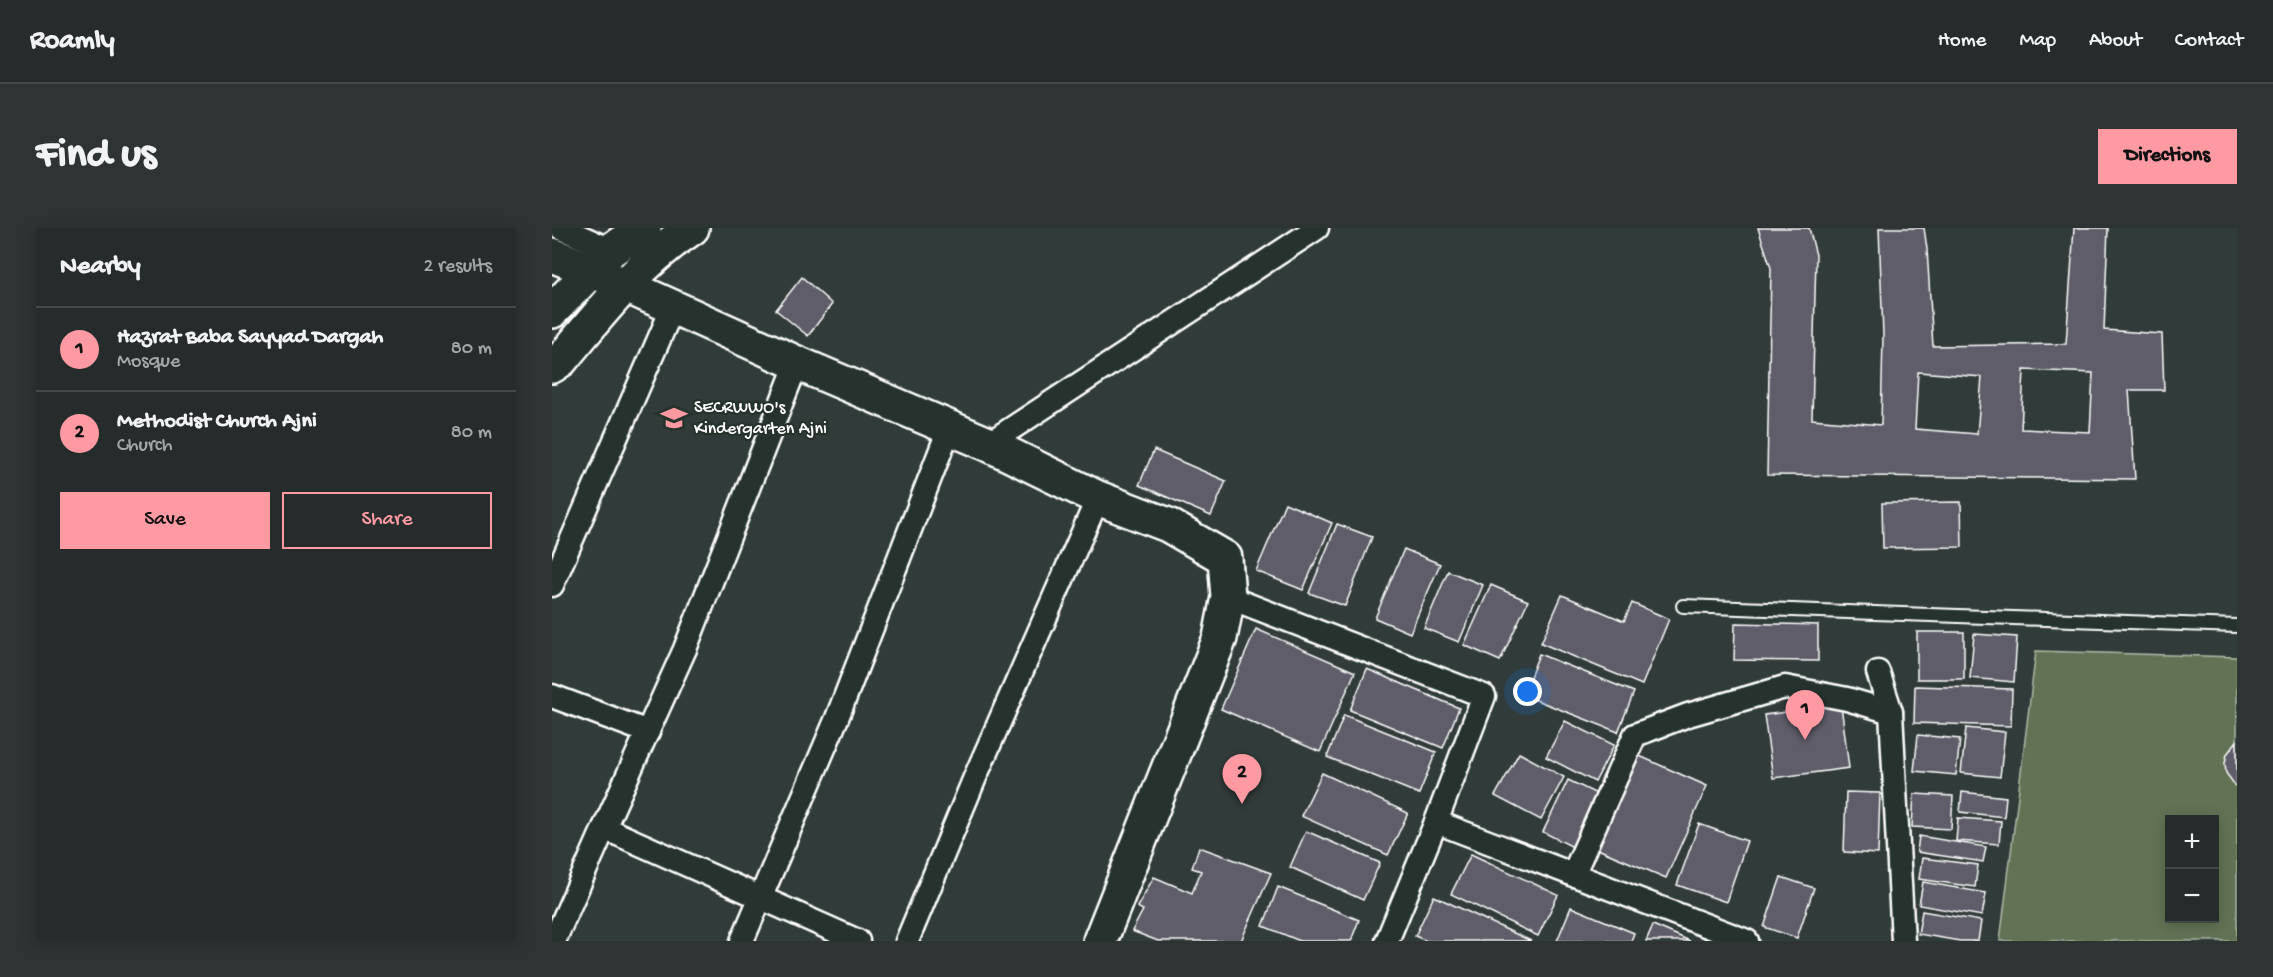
<!DOCTYPE html>
<meta charset="utf-8">
<style>
:root{--surface:#252c2b;--page:#2d3433;--text:#f1f3f6;--muted:#a3a7a9;--line:#424847;--accent:#ff9aa2}
body{margin:0;font-family:"Gochi Hand",sans-serif;background:var(--page);color:var(--text)}
.controls{position:absolute;right:18px;bottom:18px;display:grid;overflow:hidden;border-radius:0px;box-shadow:0 3px 15px #0003}
.controls button{width:54px;height:54px;display:grid;place-items:center;padding:0;border:0;border-bottom:2px solid var(--line);background:var(--surface);color:var(--text);font:30px sans-serif}
.you{position:absolute;left:976px;top:464px;width:21px;height:21px;margin:-15px;border:4px solid #fff;border-radius:50%;background:#1a73e8;box-shadow:0 0 0 9px #1a73e833}
.badge{display:grid;place-items:center;width:39px;height:39px;border-radius:50%;background:var(--accent);color:#111;font-size:20px;font-weight:700}
.pin{position:absolute;translate:-50% -50px;filter:drop-shadow(0 2px 3px #0008)}
.pin::after{content:'';position:absolute;top:32px;width:21px;height:18px;background:inherit;clip-path:polygon(0 0,100% 0,50% 100%)}
.list{margin:0;padding:0;list-style:none}
h2{display:flex;justify-content:space-between;align-items:center;height:78px;margin:0;padding:0 24px;font-size:26px}
h2 small{font-size:20px;font-weight:400;color:var(--muted)}
.list li{display:grid;grid-template-columns:39px 1fr auto;gap:18px;align-items:center;box-sizing:border-box;height:84px;padding:0 24px;border-top:2px solid var(--line)}
.list b{display:block;font-size:22px;white-space:nowrap}
.list p{margin:0;font-size:20px;white-space:nowrap;color:var(--muted)}
.list em{font-size:20px;font-style:normal;color:var(--muted)}
.actions{display:flex;gap:12px;padding:18px 24px}
.actions a{flex:1;padding:14px 0;border:2px solid var(--accent);border-radius:0px;text-align:center;font-size:21px;color:var(--accent)}
.actions .main{background:var(--accent);color:#111}
.map{position:relative;flex:none;width:1685px;height:713px;overflow:hidden;border-radius:0px}
header{display:flex;align-items:center;gap:36px;box-sizing:border-box;height:84px;padding:0 30px;background:var(--surface);border-bottom:2px solid var(--line)}
header strong{font-size:28px}
nav{display:flex;gap:33px;margin-inline-start:auto;font-size:21px}
.intro{display:flex;align-items:center;justify-content:space-between;box-sizing:border-box;height:144px;padding:0 36px}
h1{margin:0;font-size:42px}
.button{padding:15px 27px;border-radius:0px;background:var(--accent);color:#111;font-size:21px;font-weight:700}
main{display:flex;gap:36px;padding:0 36px}
aside{flex:1;background:var(--surface);border-radius:0px;box-shadow:0 3px 15px #0003}
.map>svg:first-child{display:block}
.green{fill:#627355;stroke:#b0b9aa;stroke-width:1.5;fill-rule:evenodd}
.building{fill:#5e5d69;stroke:#fff;stroke-width:1.5;fill-rule:evenodd}
.lines{fill:none;stroke-linecap:round;stroke-linejoin:round}
.lane-casing{stroke:#fff;stroke-width:16}
.street-casing{stroke:#fff;stroke-width:27}
.secondary-casing{stroke:#fff;stroke-width:38}
.lane{stroke:#26332d;stroke-width:12}
.street{stroke:#26332d;stroke-width:22}
.secondary{stroke:#26332d;stroke-width:33}
.labels{text-anchor:middle;dominant-baseline:central;stroke-width:4.5;stroke-linejoin:round;paint-order:stroke}
.poi-label{font-size:18px;fill:#fff;stroke:#26332d;text-anchor:start}
</style>
<header>
<strong>Roamly</strong>
<nav><a>Home</a><a>Map</a><a>About</a><a>Contact</a></nav>
</header>
<div class="intro"><h1>Find us</h1><a class="button">Directions</a></div>
<main>
<aside>
<h2>Nearby<small>2 results</small></h2>
<ul class="list">
<li><span class="badge">1</span><div><b>Hazrat Baba Sayyad Dargah</b><p>Mosque</p></div><em>80 m</em></li>
<li><span class="badge">2</span><div><b>Methodist Church Ajni</b><p>Church</p></div><em>80 m</em></li>
</ul>
<div class="actions"><a class="main">Save</a><a>Share</a></div>
</aside>
<div class="map">
<svg width="1685" height="713" viewBox="0 0 1685 713">
<rect width="100%" height="100%" fill="#313b39"/>
<filter id="ink" filterUnits="userSpaceOnUse"><feTurbulence type="fractalNoise" baseFrequency=".0167" numOctaves="2"/><feDisplacementMap in="SourceGraphic" scale="12" xChannelSelector="R" yChannelSelector="G"/><feConvolveMatrix kernelMatrix="1 2 1 2 8 2 1 2 1" color-interpolation-filters="sRGB"/></filter>
<g filter="url(#ink)">
<!-- green -->
<path class="green" d="M1484 423 1685 429V713H1448ZM1618 592H1662V690H1618Z"/>
<!-- building -->
<g class="building">
<path d="M1206 0H1257L1264 27 1260 191 1329 197 1331 108 1327 0H1372L1375 21 1381 118 1514 116 1522 0H1556L1552 102 1610 106 1612 162H1577L1583 251 1215 247 1219 40ZM1472 142 1541 145 1538 204 1469 201ZM1366 144 1430 149 1425 206 1363 201Z"/>
<path d="M250 49 280 76 256 108 224 82Z"/>
<path d="M602 222 674 253 659 288 587 257Z"/>
<path d="M1409 274 1410 319 1331 320 1330 275Z"/>
<path d="M733 275 780 295 751 362 704 343Z"/>
<path d="M785 296 820 309 793 378 757 365Z"/>
<path d="M852 321 888 336 858 405 823 390Z"/>
<path d="M896 343 931 357 907 414 872 400Z"/>
<path d="M939 357 976 373 948 433 912 417Z"/>
<path d="M1010 367 1072 393 1080 375 1117 391 1090 457 989 415Z"/>
<path d="M1183 395 1266 397V433L1182 432Z"/>
<path d="M704 401 803 444 768 524 669 481Z"/>
<rect x="1365" y="404" width="47" height="47"/>
<path d="M1422 406 1465 409 1462 454 1418 450Z"/>
<path d="M987 426 1082 464 1066 504 971 467Z"/>
<path d="M815 441 907 480 891 520 798 482Z"/>
<path d="M1363 458 1460 461 1459 498 1362 495Z"/>
<path d="M1289 477 1297 540 1221 550 1212 487Z"/>
<path d="M792 487 884 524 867 566 775 529Z"/>
<path d="M1013 493 1062 517 1043 554 994 529Z"/>
<path d="M1414 500 1453 504 1448 549 1409 545Z"/>
<path d="M1366 507 1408 511 1404 547 1362 543Z"/>
<path d="M1685 513V560L1674 545 1673 535 1675 526Z"/>
<path d="M967 525 1012 549 989 592 943 568Z"/>
<path d="M1083 526 1155 558 1114 650 1041 619Z"/>
<path d="M770 545 856 585 836 627 749 588Z"/>
<path d="M1016 552 1047 567 1021 619 991 604Z"/>
<path d="M1294 564 1328 565 1326 626 1292 624Z"/>
<path d="M1410 564 1454 569 1452 589 1408 584Z"/>
<path d="M1362 566 1401 568 1399 601 1360 599Z"/>
<path d="M1406 590 1449 593 1447 616 1404 613Z"/>
<path d="M1147 596 1195 613 1174 674 1125 657Z"/>
<path d="M754 603 828 635 811 672 738 639Z"/>
<path d="M1367 608 1434 619 1431 634 1365 624Z"/>
<path d="M647 619 719 645 689 713H606L580 703 591 682 585 679 602 649 640 665 649 643 640 640Z"/>
<path d="M919 626 1006 667 986 708 899 666Z"/>
<path d="M1370 630 1426 637 1423 659 1367 651Z"/>
<path d="M1229 649 1262 660 1245 710 1212 699Z"/>
<path d="M1371 654 1434 665 1430 688 1367 677Z"/>
<path d="M726 659 807 692 799 713H748L711 698Z"/>
<path d="M882 668 979 713H875L863 708Z"/>
<path d="M1019 679 1082 705 1079 713H1005Z"/>
<path d="M1370 683 1429 693 1426 713H1408L1366 706Z"/>
<path d="M1101 697 1138 713H1094Z"/>
</g>
<g class="lines">
<!-- lane casing -->
<g class="lane-casing">
<path id="lane" d="M1131 378 1685 398"/>
</g>
<!-- street casing -->
<g class="street-casing">
<g id="street">
<path d="M9 0 59 22"/>
<path d="M245 135 133 421 52 600 306 713"/>
<path d="M436 216 765 0"/>
<path d="M0 357 121 79"/>
<path d="M676 369 932 468 884 594 835 713"/>
<path d="M1326 444 1339 484 1351 713"/>
<path d="M0 468 96 504"/>
<path d="M884 594 1195 713"/>
<path d="M1021 647 1083 507 1136 487 1233 459 1295 471 1339 484"/>
<path d="M2 713 52 600"/>
<path d="M190 713 285 490 397 201"/>
<path d="M355 713 424 547 546 270"/>
</g>
</g>
<!-- secondary casing -->
<g class="secondary-casing">
<g id="secondary">
<path d="M0 27 39 42 245 135 436 216 546 270 616 297 673 330 676 369 668 410 548 713"/>
<path d="M0 83 59 22 92 0"/>
<path d="M0 138 9 132C49 84 88 34 140 0"/>
</g>
</g>
<!-- lane -->
<use href="#lane" class="lane"/>
<!-- street -->
<use href="#street" class="street"/>
<!-- secondary -->
<use href="#secondary" class="secondary"/>
</g>
</g>
<!-- icons -->
<defs>
<g id="school-bare" transform="scale(2.07)"><path d="M0-5L7-2L0 1L-7-2ZM-4 1L0 2.5L4 1V4Q0 6-4 4Z" fill="#ff9aa2" stroke="#26332d" stroke-width="2.5" paint-order="stroke"/></g>
</defs>
<g fill-rule="evenodd">
<use href="#school-bare" x="122" y="190"/>
</g>
<g class="labels">
<!-- poi labels -->
<g class="poi-label">
<text x="142" y="180">SECRWWO's<tspan x="142" dy="21">Kindergarten Ajni</tspan></text>
</g>
</g>
</svg>
<div class="controls">
<button>+</button>
<button>−</button>
</div>
<div class="you"></div>
<div class="pin badge" style="left:1253px;top:512px">1</div>
<div class="pin badge" style="left:690px;top:576px">2</div>
</div>
</main>
